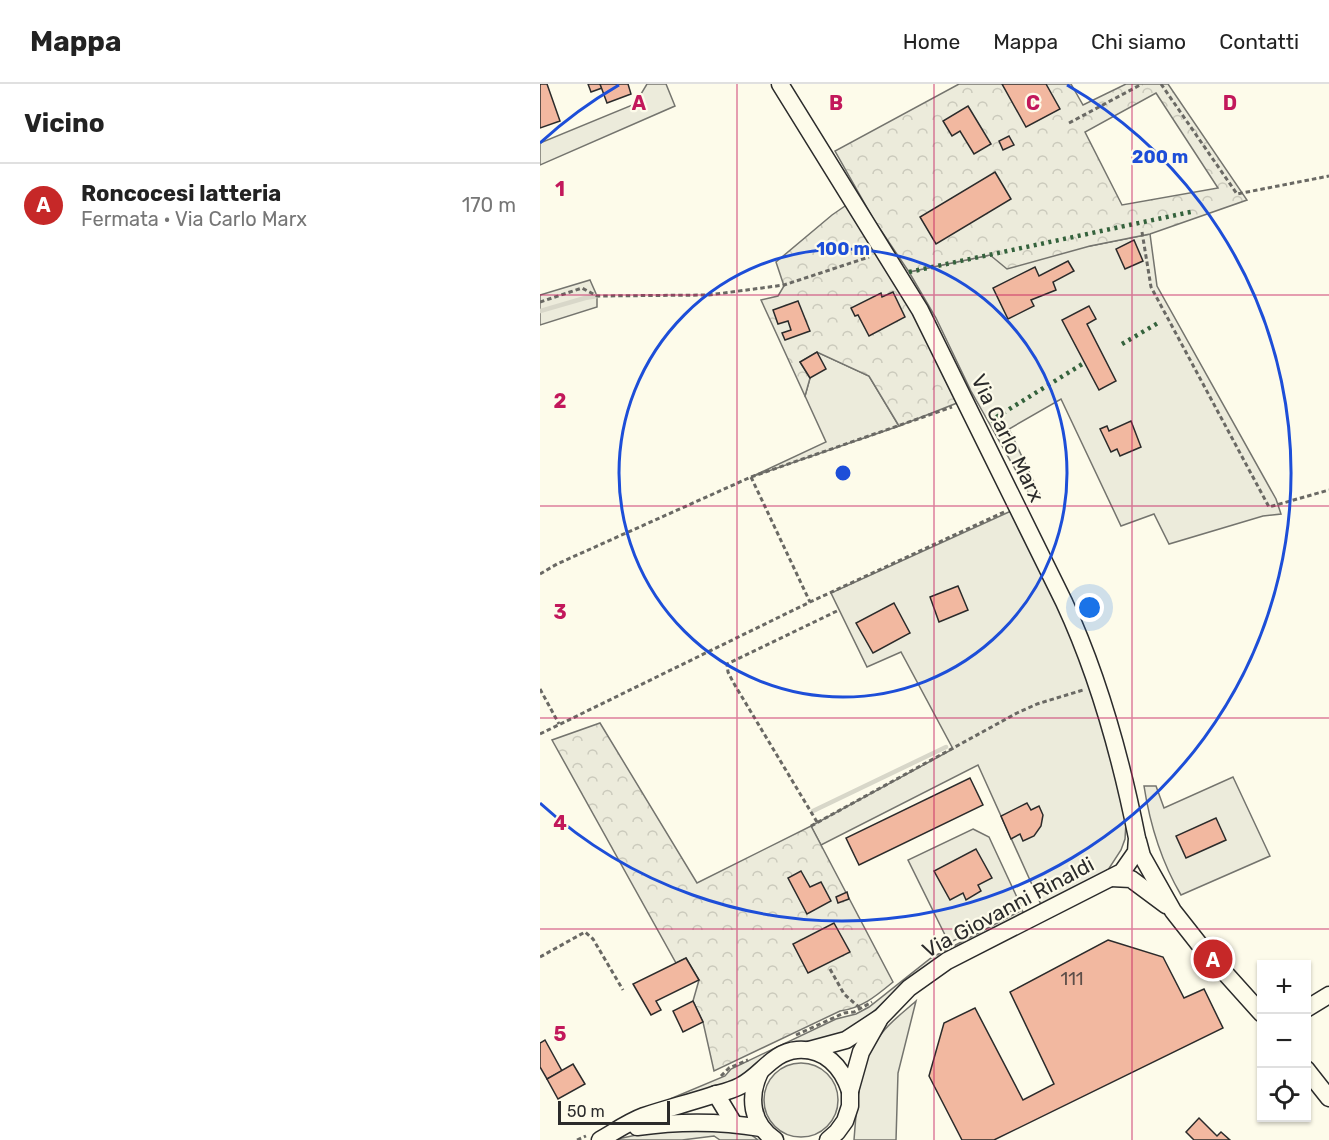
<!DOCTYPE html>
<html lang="it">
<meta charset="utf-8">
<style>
:root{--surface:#fff;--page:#f6f6f6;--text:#222;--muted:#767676;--line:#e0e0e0;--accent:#c62828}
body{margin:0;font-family:Rubik,sans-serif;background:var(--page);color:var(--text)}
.controls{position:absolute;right:18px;bottom:18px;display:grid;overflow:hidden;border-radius:0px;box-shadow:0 2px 4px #0004}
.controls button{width:54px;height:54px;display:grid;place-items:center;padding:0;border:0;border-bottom:2px solid var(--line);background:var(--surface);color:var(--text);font:30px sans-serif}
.scale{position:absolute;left:18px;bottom:15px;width:112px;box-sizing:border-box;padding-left:6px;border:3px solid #2b2b2b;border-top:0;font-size:16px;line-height:21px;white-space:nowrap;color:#2b2b2b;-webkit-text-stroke:4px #fdfbea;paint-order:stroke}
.you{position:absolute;left:550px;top:524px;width:21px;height:21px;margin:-15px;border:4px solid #fff;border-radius:50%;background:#1a73e8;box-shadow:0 0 0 9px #1a73e833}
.badge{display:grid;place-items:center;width:39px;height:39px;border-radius:50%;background:var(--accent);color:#fff;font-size:20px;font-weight:700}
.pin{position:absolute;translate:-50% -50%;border:3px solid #fff;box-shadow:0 2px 6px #0006}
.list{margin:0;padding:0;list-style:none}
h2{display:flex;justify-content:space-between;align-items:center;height:78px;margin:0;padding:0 24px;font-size:26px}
h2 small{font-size:20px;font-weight:400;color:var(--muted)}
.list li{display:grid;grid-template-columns:39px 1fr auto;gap:18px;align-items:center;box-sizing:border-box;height:84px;padding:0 24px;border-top:2px solid var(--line)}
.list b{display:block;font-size:22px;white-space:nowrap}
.list p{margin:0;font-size:20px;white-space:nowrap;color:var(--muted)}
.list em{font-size:20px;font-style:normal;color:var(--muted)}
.icon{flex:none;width:33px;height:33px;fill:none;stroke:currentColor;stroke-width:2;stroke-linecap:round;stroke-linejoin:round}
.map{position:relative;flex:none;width:789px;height:1056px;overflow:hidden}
header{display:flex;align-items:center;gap:36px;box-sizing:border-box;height:84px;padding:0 30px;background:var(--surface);border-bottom:2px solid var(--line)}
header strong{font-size:28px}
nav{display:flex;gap:33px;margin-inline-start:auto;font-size:21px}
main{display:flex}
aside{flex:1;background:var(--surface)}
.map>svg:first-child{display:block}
.grass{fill:#ecebdb;stroke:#74746e;stroke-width:1.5}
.forest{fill:url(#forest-crowns);stroke:#74746e;stroke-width:1.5;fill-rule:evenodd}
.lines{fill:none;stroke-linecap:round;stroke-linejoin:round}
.stream{stroke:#d8d7c9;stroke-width:4.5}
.building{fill:#f2b8a0;stroke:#2b2b2b;stroke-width:1.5}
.minor-casing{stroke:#2b2b2b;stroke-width:19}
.path{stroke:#6a6964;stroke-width:3;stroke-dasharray:4.5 3;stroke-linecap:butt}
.minor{stroke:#fdfbea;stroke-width:16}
.hedge{stroke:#34623c;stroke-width:4.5;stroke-dasharray:3 4.5;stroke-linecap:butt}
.grid{fill:none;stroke:#c2185b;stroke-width:1.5;stroke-opacity:0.55}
.ring{fill:none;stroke:#1d4ed8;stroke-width:3}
.labels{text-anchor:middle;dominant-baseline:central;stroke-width:4.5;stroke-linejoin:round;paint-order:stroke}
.number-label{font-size:18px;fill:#5d4e48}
.street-label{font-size:21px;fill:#2b2b2b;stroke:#fdfbea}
.grid-label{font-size:20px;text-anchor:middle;font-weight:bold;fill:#c2185b;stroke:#fdfbea;stroke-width:4.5;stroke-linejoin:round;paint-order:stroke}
.centre{fill:#1d4ed8;stroke:#fdfbea;stroke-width:3}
.ring-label{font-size:18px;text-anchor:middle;font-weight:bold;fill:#1d4ed8;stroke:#fdfbea;stroke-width:4.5;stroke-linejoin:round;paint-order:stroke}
</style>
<header>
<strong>Mappa</strong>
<nav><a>Home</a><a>Mappa</a><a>Chi siamo</a><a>Contatti</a></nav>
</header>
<main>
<aside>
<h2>Vicino<small></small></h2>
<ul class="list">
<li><span class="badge">A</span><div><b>Roncocesi latteria</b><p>Fermata · Via Carlo Marx</p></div><em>170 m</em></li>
</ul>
</aside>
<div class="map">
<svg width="789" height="1056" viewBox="0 0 789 1056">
<defs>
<pattern id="forest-crowns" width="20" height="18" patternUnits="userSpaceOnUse" patternTransform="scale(1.5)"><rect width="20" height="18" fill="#ecebdb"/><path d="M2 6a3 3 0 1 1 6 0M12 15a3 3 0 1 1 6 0" fill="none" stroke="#cbcabc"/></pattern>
</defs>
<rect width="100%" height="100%" fill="#fdfbea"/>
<!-- grass -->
<g class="grass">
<path d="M107 0H126L135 22 0 81V59L95 20Z"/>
<path d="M610 150 617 202 736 415 741 430 723 432 629 460 614 430 581 442 521 315 469 345 500 411 492 415 431 307 396 234 369 188 450 171 550 162Z"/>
<path d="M50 196 57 212V223L0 241V211Z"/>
<path d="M277 268 329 292 359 342 211 393 286 358 265 312 270 294 260 278Z"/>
<path d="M471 427 530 547 567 653 586 738 585 755 581 766 568 786 503 825 438 681 281 761 271 742 413 665 361 568 327 583 291 509Z"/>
<path d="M693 693 730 772 641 811C621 777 610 741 604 702H616L624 724Z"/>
<path d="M433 745 449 753 481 822 409 859 368 776Z"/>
<path d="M482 826 484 830 349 913 316 944 204 995 171 1007 130 1015 185 992 191 985 296 935 316 930 329 923 391 874Z"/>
<path d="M376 917 358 989 356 1056H314C317 1020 318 977 342 949 351 937 365 927 376 917Z"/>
<circle cx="261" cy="1016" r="37"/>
<path d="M129 1044 209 1049 218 1056H180L174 1052 142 1056H73Z"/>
</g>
<!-- forest -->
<g class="forest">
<path d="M419 0H531L543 21 586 0H628L707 116 610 150 550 162 467 185 450 171 369 188 334 136 295 67ZM616 9 678 104 582 121 545 48Z"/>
<path d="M308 120 375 233 417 319 359 342 329 292 277 268 260 278 270 294 265 312 221 216 238 212 244 202 236 178 292 131Z"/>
<path d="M60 639 157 799 271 742 353 898C336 912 322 924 300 927L174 987 163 938 153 917 159 896 146 874 136 879 12 656Z"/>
</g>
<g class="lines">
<!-- stream -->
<g class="stream">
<path d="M0 227 45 214 57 212"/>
<path d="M273 727 406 663"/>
</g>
</g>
<!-- building -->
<g class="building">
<path d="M0 0H7L20 37 0 44Z"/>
<path d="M48 0H60L62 4 51 8Z"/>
<path d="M60 0H88L91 10 67 19Z"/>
<path d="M462 0H506L520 25 486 43Z"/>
<path d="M428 22 451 60 434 70 420 47 412 52 403 37Z"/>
<path d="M469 52 474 61 463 66 459 57Z"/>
<path d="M455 88 471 115 396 160 380 133Z"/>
<path d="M594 156 603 177 585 185 576 165Z"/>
<path d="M528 177 534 187 513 198 516 206 491 216 494 222 468 235 453 204 495 183 499 192Z"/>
<path d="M353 208 365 233 329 252 318 231 315 232 311 224 341 209 342 213Z"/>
<path d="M258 217 270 247 245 256 242 249 251 246 248 237 238 240 233 226Z"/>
<path d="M549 222 556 235 547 240 576 297 559 306 522 236Z"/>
<path d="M277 268 286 285 270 294 260 278Z"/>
<path d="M591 337 601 363 580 372 577 365 571 368 560 345 567 342 569 347Z"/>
<path d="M418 502 428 526 399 538 390 513Z"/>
<path d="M354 519 370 549 333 569 316 539Z"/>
<path d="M430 694 443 721 319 781 306 754Z"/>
<path d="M487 719 491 726 499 722 503 731 501 742 494 752 483 757 480 750 471 755 461 732Z"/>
<path d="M676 734 686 756 646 774 636 752Z"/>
<path d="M436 765 452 794 438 801 441 807 426 816 423 809 410 816 394 787Z"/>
<path d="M261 787 270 803 281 798 291 817 267 830 248 794Z"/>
<path d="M307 808 309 815 298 819 296 813Z"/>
<path d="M294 839 310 868 268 889 253 860Z"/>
<path d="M568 856 623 873 644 914 664 905 683 944 454 1056H422L389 992 404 939 435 924 483 1016 514 1000 470 908Z"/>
<path d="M146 874 159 896 116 917 121 926 111 931 93 900Z"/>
<path d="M153 917 163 938 143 948 133 927Z"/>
<path d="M5 956 22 987 7 995 0 983V959Z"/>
<path d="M33 980 45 1000 18 1015 7 995Z"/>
<path d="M659 1034 677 1052 681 1048 690 1056H654L646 1048Z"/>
</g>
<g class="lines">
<!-- minor casing -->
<g class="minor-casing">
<g id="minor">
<path d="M240 0 380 226 524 518C559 593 581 674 597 754L596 768 582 788 407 877 369 904 341 933 306 956 269 966"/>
<path d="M598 757 602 772 633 827 659 860 722 930"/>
<path d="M571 794 591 795 626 821"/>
<path d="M766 925 789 911"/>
<path d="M766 985 789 1014"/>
<path d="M220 988C208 1013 211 1040 235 1056"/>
<path d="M176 1010 194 1040"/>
<path d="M97 1043C139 1037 180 1037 221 1044"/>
<path d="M60 1056C74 1048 88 1038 104 1032 125 1025 148 1019 170 1012 180 1009 191 1007 200 1002 221 992 232 968 257 966 285 964 302 983 310 1007"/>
<path d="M288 1056 297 1048 305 1037 310 1022V1007L321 968 339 936"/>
</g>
</g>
<!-- path -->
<g class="path">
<path d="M621 0 697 110 789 92"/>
<path d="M529 39 602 0"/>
<path d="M602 148 611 203 729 423 789 406"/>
<path d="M0 218 42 204 57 212 169 211 244 201 329 173"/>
<path d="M211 393 270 518"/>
<path d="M0 490 17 480 211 393 412 323"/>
<path d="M0 605 19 640"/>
<path d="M0 650 270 518 464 428"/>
<path d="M277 738 193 598 188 588 187 580 299 526"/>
<path d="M271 742 477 629 497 620 543 606"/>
<path d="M0 873 45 848 53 855 83 906"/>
<path d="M290 885 304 910 320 924"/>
<path d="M256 951 304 929 314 928 332 918"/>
<path d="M181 992 189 984 208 976"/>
<path d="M37 1056 46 1052"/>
</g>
<!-- minor -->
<use href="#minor" class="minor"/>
<!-- hedge -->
<g class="hedge">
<path d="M369 188 655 127"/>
<path d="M582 260 618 239"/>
<path d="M450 337 544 279"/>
</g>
</g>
<!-- grid -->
<path class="grid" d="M197 0V1056M394 0V1056M592 0V1056M0 211H789M0 422H789M0 634H789M0 845H789"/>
<!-- distance rings -->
<g class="ring">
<circle cx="303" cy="389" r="224"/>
<path d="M0 59A448 448 0 0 1 79 1M527 1A448 448 0 1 1 0 719"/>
</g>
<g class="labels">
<!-- number labels -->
<g class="number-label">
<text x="532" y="895">111</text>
</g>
<!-- street labels -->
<g class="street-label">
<text transform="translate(468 354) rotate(64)">Via Carlo Marx</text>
<text transform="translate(468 823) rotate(-28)">Via Giovanni Rinaldi</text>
</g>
</g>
<g class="grid-label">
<text x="99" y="26">A</text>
<text x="296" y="26">B</text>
<text x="493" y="26">C</text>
<text x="690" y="26">D</text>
<text x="20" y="112">1</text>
<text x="20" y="324">2</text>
<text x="20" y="535">3</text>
<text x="20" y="746">4</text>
<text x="20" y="957">5</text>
</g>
<circle cx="303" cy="389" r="9" class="centre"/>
<g class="ring-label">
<text x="620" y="79">200 m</text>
<text x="303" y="171">100 m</text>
</g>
</svg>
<div class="controls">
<button>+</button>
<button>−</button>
<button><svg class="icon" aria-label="locate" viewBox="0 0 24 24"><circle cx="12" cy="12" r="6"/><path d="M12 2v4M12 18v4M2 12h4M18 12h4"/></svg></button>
</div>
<div class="scale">50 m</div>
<div class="you"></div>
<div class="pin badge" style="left:673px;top:875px">A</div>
</div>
</main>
